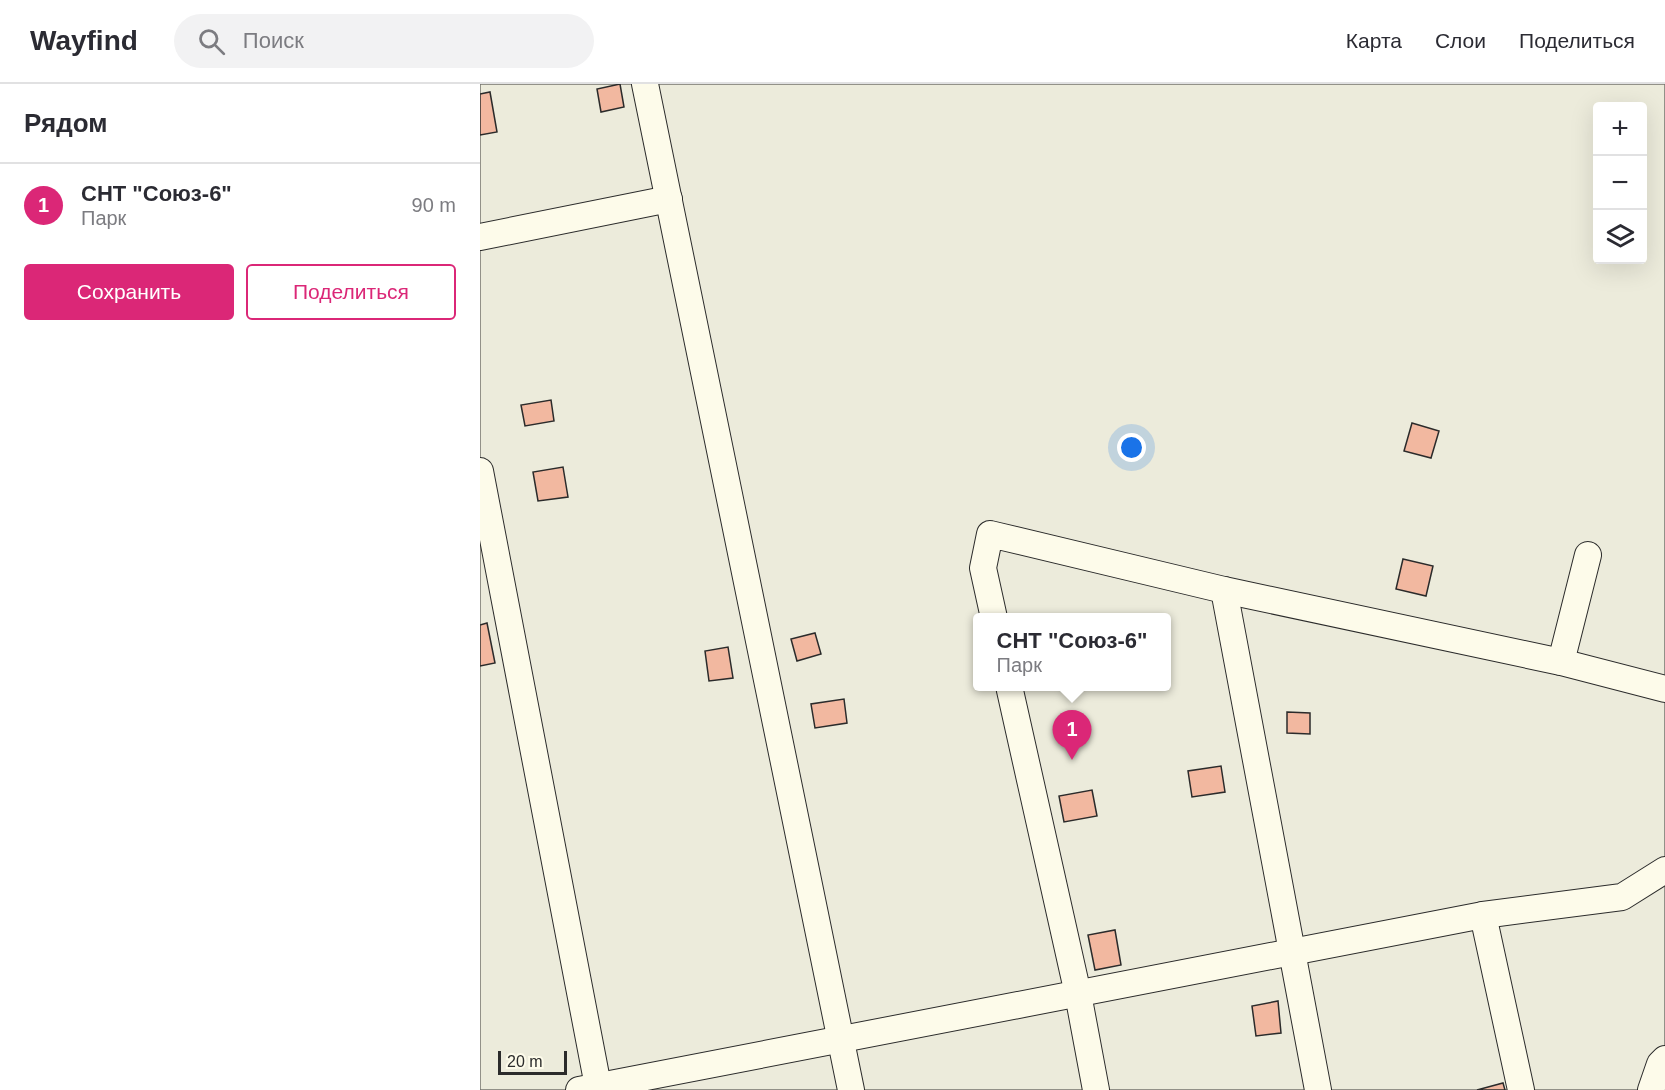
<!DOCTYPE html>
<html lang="ru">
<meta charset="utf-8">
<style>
:root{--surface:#fff;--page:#f2f2f3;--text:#2b2b33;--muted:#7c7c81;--line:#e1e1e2;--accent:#db2777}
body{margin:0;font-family:Helvetica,sans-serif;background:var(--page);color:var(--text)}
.controls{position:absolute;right:18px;top:18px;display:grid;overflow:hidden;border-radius:6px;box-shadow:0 6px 24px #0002}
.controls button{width:54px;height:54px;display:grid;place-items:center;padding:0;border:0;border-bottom:2px solid var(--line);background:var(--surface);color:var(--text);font:30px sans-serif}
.scale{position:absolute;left:18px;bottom:15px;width:69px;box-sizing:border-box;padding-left:6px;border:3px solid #2b2b2b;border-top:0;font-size:16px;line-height:21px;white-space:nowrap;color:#2b2b2b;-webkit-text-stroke:4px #fdfbea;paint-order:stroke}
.you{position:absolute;left:652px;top:364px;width:21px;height:21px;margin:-15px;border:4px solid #fff;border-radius:50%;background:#1a73e8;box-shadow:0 0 0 9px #1a73e833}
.badge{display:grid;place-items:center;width:39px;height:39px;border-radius:50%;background:var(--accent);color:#fff;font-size:20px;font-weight:700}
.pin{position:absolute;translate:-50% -50px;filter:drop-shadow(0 2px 3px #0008)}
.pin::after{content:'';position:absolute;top:32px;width:21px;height:18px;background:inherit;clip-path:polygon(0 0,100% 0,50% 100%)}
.popup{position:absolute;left:493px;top:529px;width:198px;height:78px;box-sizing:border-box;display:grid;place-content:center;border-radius:6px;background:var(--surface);filter:drop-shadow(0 2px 4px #0005);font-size:20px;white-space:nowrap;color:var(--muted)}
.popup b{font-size:22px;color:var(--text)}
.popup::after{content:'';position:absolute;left:50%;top:100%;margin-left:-12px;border:12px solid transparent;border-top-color:var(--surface)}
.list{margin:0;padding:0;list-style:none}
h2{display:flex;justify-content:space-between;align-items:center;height:78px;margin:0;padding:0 24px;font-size:26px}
h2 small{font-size:20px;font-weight:400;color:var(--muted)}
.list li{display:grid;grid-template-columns:39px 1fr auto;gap:18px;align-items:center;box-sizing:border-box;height:84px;padding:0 24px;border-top:2px solid var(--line)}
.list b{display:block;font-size:22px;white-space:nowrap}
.list p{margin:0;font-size:20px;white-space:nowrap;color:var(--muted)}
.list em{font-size:20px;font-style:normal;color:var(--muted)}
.actions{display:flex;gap:12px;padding:18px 24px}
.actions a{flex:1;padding:14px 0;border:2px solid var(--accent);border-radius:6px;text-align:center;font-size:21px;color:var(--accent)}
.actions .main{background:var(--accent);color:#fff}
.icon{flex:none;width:33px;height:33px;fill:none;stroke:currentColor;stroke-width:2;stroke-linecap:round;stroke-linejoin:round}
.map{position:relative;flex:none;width:1185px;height:1006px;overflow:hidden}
header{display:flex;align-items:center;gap:36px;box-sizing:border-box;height:84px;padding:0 30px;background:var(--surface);border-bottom:2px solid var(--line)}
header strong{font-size:28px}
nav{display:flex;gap:33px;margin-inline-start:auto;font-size:21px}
.search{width:420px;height:54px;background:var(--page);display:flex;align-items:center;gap:15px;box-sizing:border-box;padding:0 21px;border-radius:33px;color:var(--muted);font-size:22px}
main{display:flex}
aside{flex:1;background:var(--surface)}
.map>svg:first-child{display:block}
.green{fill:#ecebdb;stroke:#74746e;stroke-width:1.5;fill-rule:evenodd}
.building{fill:#f2b8a0;stroke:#2b2b2b;stroke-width:1.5}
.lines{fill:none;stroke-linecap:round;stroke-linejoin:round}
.minor-casing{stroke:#2b2b2b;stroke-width:28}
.minor{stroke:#fdfbea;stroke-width:26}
</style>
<header>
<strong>Wayfind</strong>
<div class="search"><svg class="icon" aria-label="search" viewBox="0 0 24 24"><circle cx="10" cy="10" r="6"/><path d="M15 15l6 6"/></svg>Поиск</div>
<nav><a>Карта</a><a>Слои</a><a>Поделиться</a></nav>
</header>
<main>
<aside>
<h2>Рядом<small></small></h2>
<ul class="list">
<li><span class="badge">1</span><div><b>СНТ &quot;Союз-6&quot;</b><p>Парк</p></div><em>90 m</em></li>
</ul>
<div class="actions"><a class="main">Сохранить</a><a>Поделиться</a></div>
</aside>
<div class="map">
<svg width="1185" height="1006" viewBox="0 0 1185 1006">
<rect width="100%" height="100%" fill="#fdfbea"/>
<!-- green -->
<path class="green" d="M0 0H1185V1006H0ZM1118 22H1162V176H1118ZM498 534H686V602H498Z"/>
<!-- building -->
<g class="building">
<path d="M140 0 144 23 121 28 117 5Z"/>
<path d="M10 8 17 48 0 51V10Z"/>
<path d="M71 316 74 337 45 342 41 321Z"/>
<path d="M932 339 959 347 951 374 924 367Z"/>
<path d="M83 383 88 413 58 417 53 388Z"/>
<path d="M923 475 953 482 946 512 916 505Z"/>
<path d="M7 539 15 579 0 582V541Z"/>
<path d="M335 549 341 570 317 577 311 555Z"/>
<path d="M248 563 253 594 229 597 225 567Z"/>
<path d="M364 615 367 639 335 644 331 620Z"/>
<path d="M807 628 830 629V650L807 649Z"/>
<path d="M741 682 745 708 712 713 708 687Z"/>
<path d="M612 706 617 732 584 738 579 712Z"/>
<path d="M635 846 641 881 615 886 608 851Z"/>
<path d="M798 917 801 949 776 952 772 922Z"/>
<path d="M1023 999 1025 1006H997Z"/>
</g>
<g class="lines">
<!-- minor casing -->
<g class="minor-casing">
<g id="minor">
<path d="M165 0 371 1006"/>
<path d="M0 153 189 115"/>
<path d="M0 387 118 1002"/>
<path d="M744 506 838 1006"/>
<path d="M514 534 503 484 510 450 744 506 1081 578 1185 605"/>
<path d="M1081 578 1108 471"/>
<path d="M529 602 598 910 616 1006"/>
<path d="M1003 831 1041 1006"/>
<path d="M99 1006 1003 831 1142 813 1185 786"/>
<path d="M1171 1006 1180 980 1185 975"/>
</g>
</g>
<!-- minor -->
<use href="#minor" class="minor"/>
</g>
</svg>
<div class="controls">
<button>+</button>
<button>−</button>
<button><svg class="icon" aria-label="layers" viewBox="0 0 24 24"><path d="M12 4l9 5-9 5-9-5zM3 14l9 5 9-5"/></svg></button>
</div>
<div class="scale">20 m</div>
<div class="you"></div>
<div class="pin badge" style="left:592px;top:676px">1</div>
<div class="popup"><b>СНТ &quot;Союз-6&quot;</b>Парк</div>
</div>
</main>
